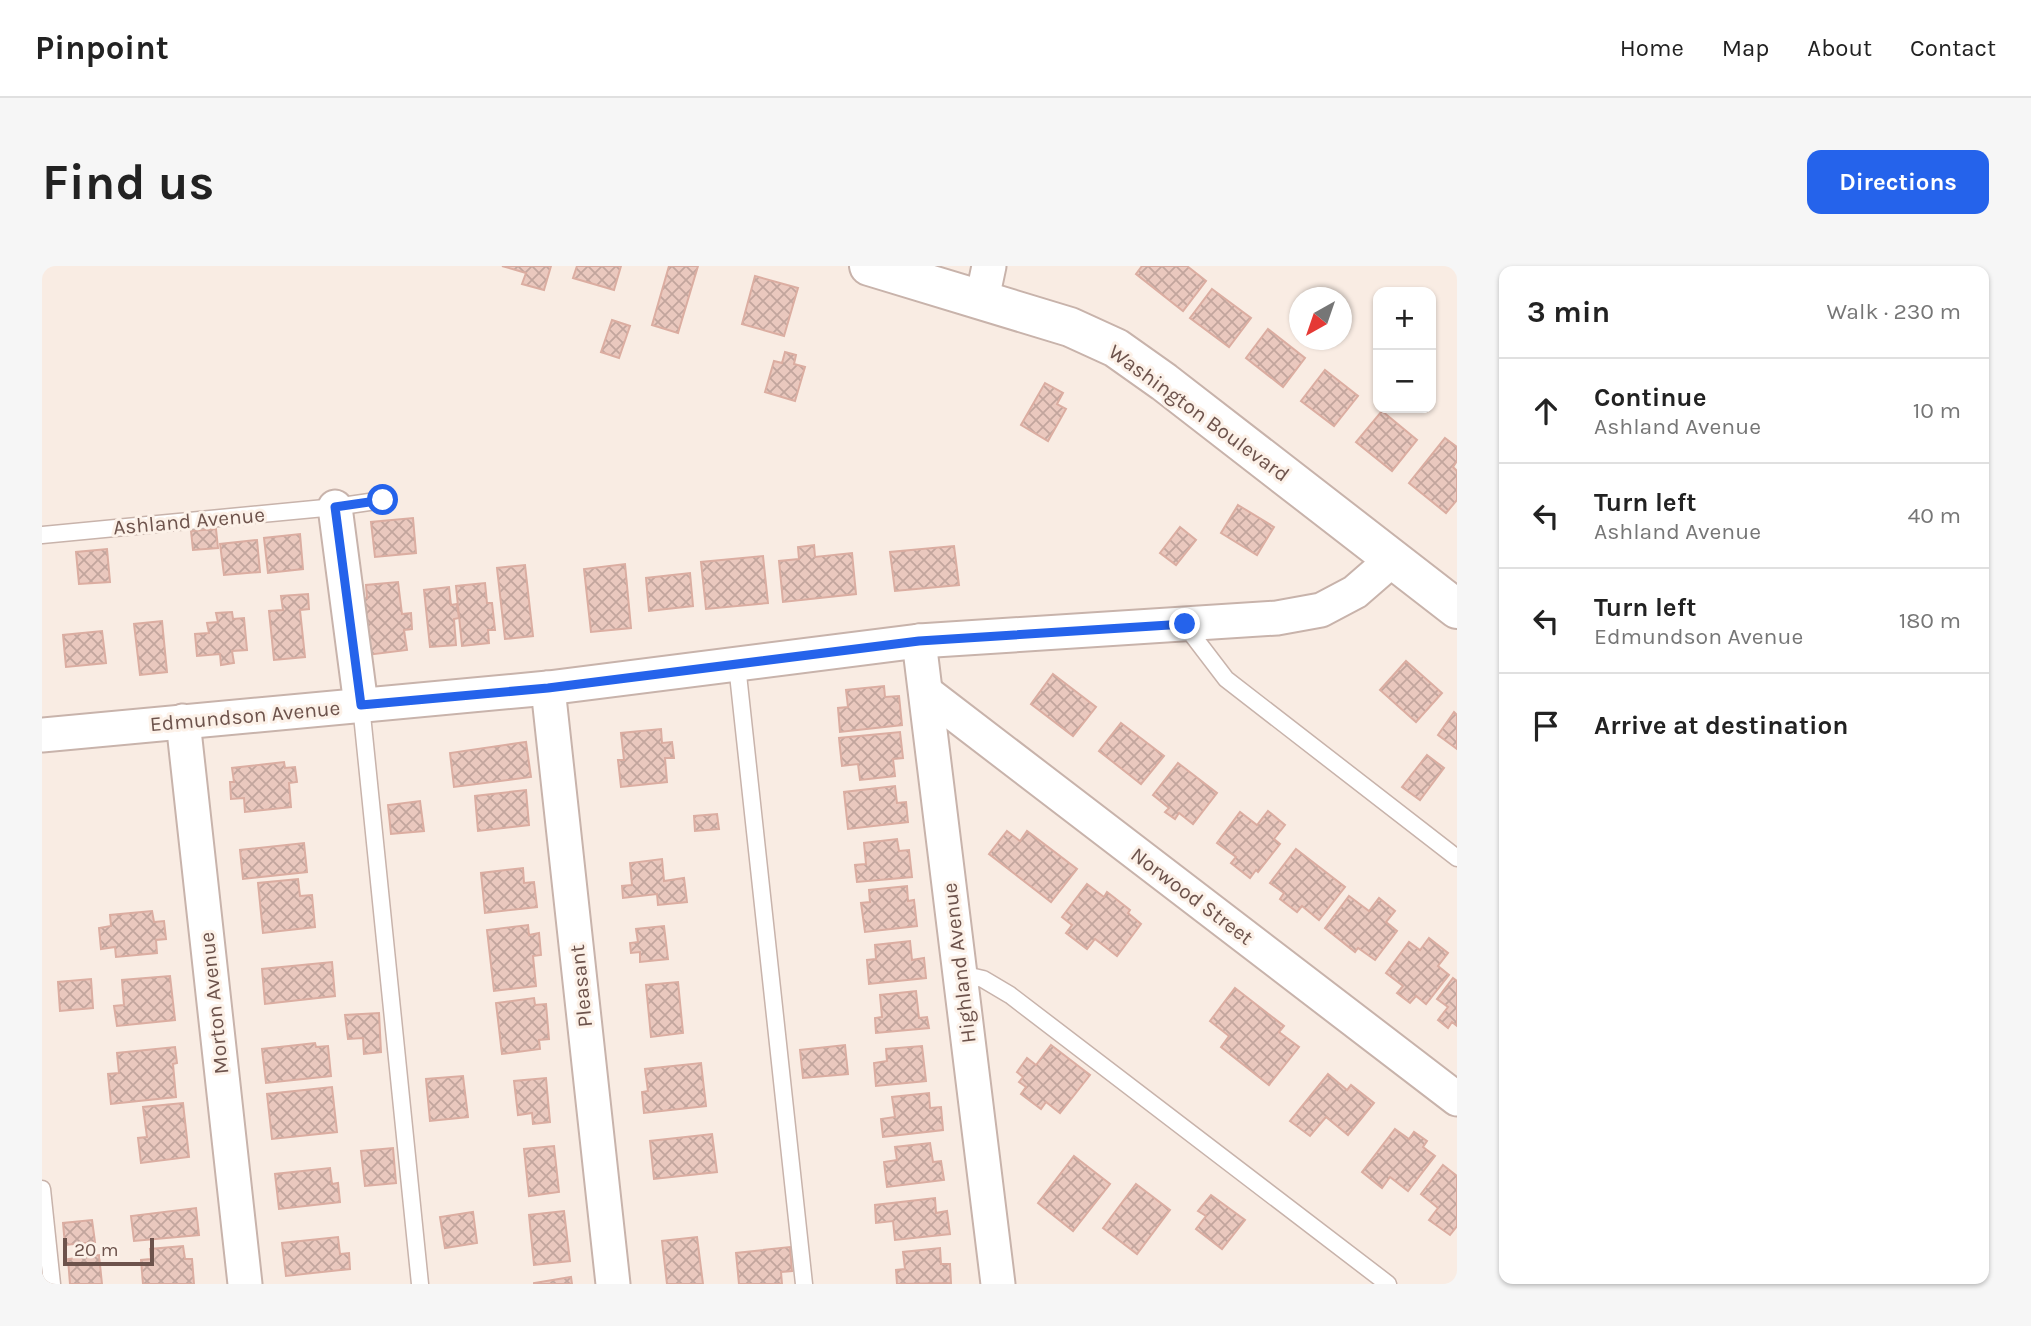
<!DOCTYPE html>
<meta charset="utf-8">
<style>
:root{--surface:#fff;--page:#f6f6f6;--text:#222;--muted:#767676;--line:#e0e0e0;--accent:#2563eb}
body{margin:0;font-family:Karla,sans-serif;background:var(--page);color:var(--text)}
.controls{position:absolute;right:21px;top:21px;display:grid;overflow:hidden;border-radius:14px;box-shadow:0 2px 5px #0004}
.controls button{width:63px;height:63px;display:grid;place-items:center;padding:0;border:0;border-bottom:2px solid var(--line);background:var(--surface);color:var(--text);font:35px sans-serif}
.compass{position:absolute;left:1247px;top:21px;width:63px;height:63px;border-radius:50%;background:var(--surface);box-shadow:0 2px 5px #0004;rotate:220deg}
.scale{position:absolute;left:21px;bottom:18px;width:91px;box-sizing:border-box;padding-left:7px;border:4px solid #6d534c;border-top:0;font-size:19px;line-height:24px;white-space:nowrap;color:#6d534c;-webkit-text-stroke:5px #fcf1e8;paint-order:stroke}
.stop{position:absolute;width:21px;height:21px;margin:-16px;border:5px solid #2563eb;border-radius:50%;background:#fff}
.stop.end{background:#2563eb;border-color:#fff;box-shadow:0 2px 7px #0008}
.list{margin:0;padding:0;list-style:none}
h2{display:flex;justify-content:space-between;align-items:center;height:91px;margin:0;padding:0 28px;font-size:30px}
h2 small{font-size:23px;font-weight:400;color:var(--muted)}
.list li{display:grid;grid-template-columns:46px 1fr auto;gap:21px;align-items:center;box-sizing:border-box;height:105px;padding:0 28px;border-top:2px solid var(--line)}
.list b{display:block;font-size:26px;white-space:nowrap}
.list p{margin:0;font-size:23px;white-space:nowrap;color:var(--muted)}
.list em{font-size:23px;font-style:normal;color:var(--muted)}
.icon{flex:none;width:38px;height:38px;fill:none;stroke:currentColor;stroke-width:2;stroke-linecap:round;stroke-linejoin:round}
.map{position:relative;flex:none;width:1415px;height:1018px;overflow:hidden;border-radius:14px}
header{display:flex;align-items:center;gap:42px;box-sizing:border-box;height:98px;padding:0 35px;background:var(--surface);border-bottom:2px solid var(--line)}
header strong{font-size:33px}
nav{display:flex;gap:38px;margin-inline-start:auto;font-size:24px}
.intro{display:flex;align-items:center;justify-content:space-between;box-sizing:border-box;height:168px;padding:0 42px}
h1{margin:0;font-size:49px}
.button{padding:18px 32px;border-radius:14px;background:var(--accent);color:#fff;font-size:24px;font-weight:700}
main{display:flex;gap:42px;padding:0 42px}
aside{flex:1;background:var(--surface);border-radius:14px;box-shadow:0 2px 5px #0004}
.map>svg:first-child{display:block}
.building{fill:url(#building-cross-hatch);stroke:#dbada1;stroke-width:2}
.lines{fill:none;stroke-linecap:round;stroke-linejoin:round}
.service-casing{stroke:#c8b3ab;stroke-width:19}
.minor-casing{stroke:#c8b3ab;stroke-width:37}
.tertiary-casing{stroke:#c8b3ab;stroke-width:42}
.service{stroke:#fff;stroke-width:16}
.minor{stroke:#fff;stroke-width:33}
.tertiary{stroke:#fff;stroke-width:38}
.route{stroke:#2563eb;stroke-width:9}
.labels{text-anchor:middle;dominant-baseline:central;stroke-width:6;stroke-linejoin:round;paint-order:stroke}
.street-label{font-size:21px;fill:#6d534c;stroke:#fcf1e8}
</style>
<header>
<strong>Pinpoint</strong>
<nav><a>Home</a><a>Map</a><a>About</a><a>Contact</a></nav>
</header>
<div class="intro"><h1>Find us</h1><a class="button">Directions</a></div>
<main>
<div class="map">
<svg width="1415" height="1018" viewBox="0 0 1415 1018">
<defs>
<pattern id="building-cross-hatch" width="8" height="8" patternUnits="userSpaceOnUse" patternTransform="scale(1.75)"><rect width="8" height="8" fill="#eac8be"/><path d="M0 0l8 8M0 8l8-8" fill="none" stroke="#c2a59d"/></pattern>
</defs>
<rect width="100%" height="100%" fill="#f9ece3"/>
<!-- building -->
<g class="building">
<path d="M460 0H509L502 24 480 18 484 7Z"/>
<path d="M535 0H579L572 24 531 12Z"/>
<path d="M627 0H656L636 67 610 59Z"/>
<path d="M1100 0H1145L1164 15 1141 45 1094 8Z"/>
<path d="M713 10 756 22 742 70 700 58Z"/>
<path d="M1170 23 1209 52 1187 81 1148 52Z"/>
<path d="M570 54 588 60 577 92 559 86Z"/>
<path d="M1226 63 1263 92 1241 121 1204 92Z"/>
<path d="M743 86 754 89 752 98 763 101 753 135 723 126 732 95 740 97Z"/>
<path d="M1283 104 1316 130 1292 160 1259 135Z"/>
<path d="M1003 117 1021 127 1015 138 1024 143 1006 175 979 159Z"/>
<path d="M1340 145 1375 174 1350 205 1314 176Z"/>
<path d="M1403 172 1415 181V195L1411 201 1415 205V234L1404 247 1367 217Z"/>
<path d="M1196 239 1232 261 1215 289 1179 267Z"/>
<path d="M371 252 374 287 333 291 329 256Z"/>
<path d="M1138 261 1154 274 1134 299 1118 287Z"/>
<path d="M174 263 176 282 151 284 149 265Z"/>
<path d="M258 268 261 303 226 307 222 272Z"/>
<path d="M215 274 218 306 182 309 178 278Z"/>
<path d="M772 279 773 291 810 287 814 328 741 336 737 295 757 293 756 281Z"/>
<path d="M912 280 917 319 853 325 848 286Z"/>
<path d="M65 283 68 316 37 318 34 286Z"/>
<path d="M721 290 726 337 664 343 659 296Z"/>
<path d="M583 298 589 362 549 366 542 303Z"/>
<path d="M483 299 491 370 463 373 455 302Z"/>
<path d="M648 307 651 340 607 345 604 312Z"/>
<path d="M356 316 360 348 369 347 370 363 362 364 365 384 325 389 319 333 325 332 324 319Z"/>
<path d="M443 317 445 337H450L453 364H446L447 377 420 380 414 320Z"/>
<path d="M407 321 409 339 415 338 417 352 412 353 414 379 388 381 382 324Z"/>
<path d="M266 328 267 343 258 344 263 391 232 394 227 345 241 344 239 330Z"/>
<path d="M190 346 191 353 202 352 205 384 190 385 192 397 179 399 178 388 155 390 153 368 167 367 165 357 176 356 174 347Z"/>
<path d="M120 355 125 406 98 409 92 358Z"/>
<path d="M60 365 64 397 24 401 21 369Z"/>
<path d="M1364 395 1400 427 1374 456 1338 424Z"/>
<path d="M1011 408 1054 441 1031 470 989 438Z"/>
<path d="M842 420 843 431 857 430 860 459 798 466 796 442 806 441 804 424Z"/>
<path d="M1412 446 1415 449V483L1396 469Z"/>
<path d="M1079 457 1122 490 1099 518 1057 485Z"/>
<path d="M619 463 620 477 630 476 632 492H623L625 516 579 521 576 494H582L579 467Z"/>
<path d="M858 466 861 492 851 493 853 510 818 514 816 498 800 500 797 472Z"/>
<path d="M484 476 489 511 412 521 408 487Z"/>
<path d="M1385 489 1402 502 1378 534 1360 521Z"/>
<path d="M242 496 243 502 253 501 255 516 247 517 249 541 203 546 202 532 189 533 188 516H192L190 502Z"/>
<path d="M1136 497 1175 527 1151 558 1137 547 1133 553 1123 546 1127 542 1111 529Z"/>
<path d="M853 520 855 537 864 536 866 556 806 563 802 526Z"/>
<path d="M484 524 487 559 436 565 433 530Z"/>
<path d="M378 535 382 565 349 568 346 539Z"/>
<path d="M1226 545 1243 559 1232 573 1238 578 1216 606 1214 604 1208 612 1189 597 1194 591 1175 577 1198 546 1215 559Z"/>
<path d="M675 548 677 563 653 565 652 550Z"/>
<path d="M965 565 978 575 985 565 1035 603 1009 636 947 588Z"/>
<path d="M855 573 857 585 867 584 870 611 815 616 813 599 824 598 822 577Z"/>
<path d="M262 577 265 606 201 613 198 584Z"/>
<path d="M1254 583 1303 621 1277 654 1260 640 1255 646 1238 633 1242 627 1228 617Z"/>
<path d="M620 593 622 615 642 612 645 636 616 639 615 628 581 632 580 620 590 619 588 597Z"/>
<path d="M481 602 482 617 492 616 495 641 443 647 439 607Z"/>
<path d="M256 613 258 630 270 629 273 661 221 667 216 617Z"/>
<path d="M1045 618 1062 631 1065 626 1088 644 1086 647 1099 658 1075 690 1053 673 1045 683 1024 667 1030 659 1020 651Z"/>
<path d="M865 620 866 635 872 634 875 660 823 666 819 637 828 636 827 624Z"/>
<path d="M1307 630 1327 645 1337 632 1353 645 1344 656 1355 665 1333 694 1316 682 1313 686 1283 662Z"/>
<path d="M110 645 112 656 122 655 124 673 114 674 115 687 74 691 73 681 59 683 57 662 69 660 68 649Z"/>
<path d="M486 659 487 669 497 667 499 689 491 690 494 720 452 725 445 664Z"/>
<path d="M622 660 626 693 598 696V686L589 687 588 677 596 676 594 663Z"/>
<path d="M1387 672 1406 687 1396 700 1407 709 1384 738 1374 730 1368 737 1355 727 1361 720 1344 707 1367 676 1378 684Z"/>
<path d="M868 675 870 694 882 692 884 712 827 718 825 694 834 693 833 679Z"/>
<path d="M290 696 293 730 223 738 220 703Z"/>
<path d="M128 710 133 754 75 760 72 740 82 739 80 714Z"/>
<path d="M1411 712 1415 715V760L1410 756 1406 762 1396 754 1406 741 1395 733Z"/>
<path d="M49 713 51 742 18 745 16 716Z"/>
<path d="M636 716 641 767 609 771 604 719Z"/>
<path d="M1193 722 1242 760 1237 766 1257 781 1227 819 1179 781 1187 770 1168 755Z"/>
<path d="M874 725 877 752 885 751 887 762 834 767 833 752 840 751 838 729Z"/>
<path d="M492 732 493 739 504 738 507 773 497 774 498 783 460 788 454 737Z"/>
<path d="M337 747 339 786 322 788 321 772 306 773 303 749Z"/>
<path d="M273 777 274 781 286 780 289 810 224 817 220 783Z"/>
<path d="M803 779 806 808 761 812 758 784Z"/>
<path d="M1009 779 1048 809 1018 847 1004 836 999 843 979 828 984 821 977 816 981 811 975 806 985 792 994 799Z"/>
<path d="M880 780 884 815 834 820 832 797 845 795 844 783Z"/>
<path d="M133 781 135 797 131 798 134 831 69 838 66 808 77 807 75 787Z"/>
<path d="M659 797 664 840 602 847 600 826 606 825 603 803Z"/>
<path d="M1286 808 1305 824 1309 819 1332 837 1306 869 1284 851 1268 870 1248 855Z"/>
<path d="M421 810 426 851 388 855 384 813Z"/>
<path d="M504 812 508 856 491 858 490 847 476 849 472 815Z"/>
<path d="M290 821 295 866 230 873 225 828Z"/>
<path d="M887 827 888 842 899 841 901 864 841 871 839 853 853 851 850 831Z"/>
<path d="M141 837 147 891 99 897 96 872 105 871 101 841Z"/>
<path d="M1353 863 1367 873 1372 866 1385 875 1381 881 1393 890 1366 925 1348 911 1340 922 1320 906Z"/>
<path d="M670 868 675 906 612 913 608 875Z"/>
<path d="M888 877 891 896 899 895 902 914 845 921 842 896 855 894 853 881Z"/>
<path d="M512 880 517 926 487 930 482 883Z"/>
<path d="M351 882 354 917 323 920 319 885Z"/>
<path d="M1032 890 1068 918 1031 965 996 937Z"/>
<path d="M1401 899 1415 910V960L1408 969 1387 954 1396 942 1379 928Z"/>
<path d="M288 902 290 918 296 917 298 936 237 943 233 908Z"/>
<path d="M1094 918 1128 944 1095 988 1061 962Z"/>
<path d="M1169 929 1203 954 1180 983 1154 963 1164 950 1156 945Z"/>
<path d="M893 932 894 947 905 945 908 968 853 974 851 955 834 957 833 939Z"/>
<path d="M154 942 157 969 92 975 89 950Z"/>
<path d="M522 945 528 995 492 999 487 949Z"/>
<path d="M431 946 435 977 403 982 398 951Z"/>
<path d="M50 954 53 976 23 979 21 957Z"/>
<path d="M296 971 298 988 307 987 308 1003 244 1010 240 977Z"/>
<path d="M655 971 661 1018H625L620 975Z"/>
<path d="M141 980 143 993H150L152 1018H101L99 994 109 993 108 983Z"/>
<path d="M748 981 750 1005 739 1006 740 1018H697L694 987Z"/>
<path d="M898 982 899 998H908L909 1017 855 1018 854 1004 863 1003 861 986Z"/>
<path d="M57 989 60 1018H28L26 993Z"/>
<path d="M529 1011 530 1018H492V1017Z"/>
</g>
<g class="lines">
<!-- service casing -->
<g class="service-casing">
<g id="service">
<path d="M0 269 293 241 341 234"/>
<path d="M1142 358 1184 413 1415 592"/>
<path d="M695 399 762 1018"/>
<path d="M319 439 378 1018"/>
<path d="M919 708 941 713 968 729 1346 1018"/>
<path d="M0 923 10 1018"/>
</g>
</g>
<!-- minor casing -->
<g class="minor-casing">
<g id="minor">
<path d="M940 33 947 0"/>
<path d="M293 241 319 439"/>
<path d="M877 375 956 1018"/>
<path d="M506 422 571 1018"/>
<path d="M885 427 1415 833"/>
<path d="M141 455 203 1018"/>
<path d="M0 469 506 422 877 375 1235 352 1279 344 1313 326 1351 293"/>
</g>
</g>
<!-- tertiary casing -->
<g class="tertiary-casing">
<path id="tertiary" d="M827 0 1028 61 1074 82 1122 116 1415 343"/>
</g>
<!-- service -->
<use href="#service" class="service"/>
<!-- minor -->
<use href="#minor" class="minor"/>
<!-- tertiary -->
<use href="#tertiary" class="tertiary"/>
</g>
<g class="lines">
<!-- route -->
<path class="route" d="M341 234 293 241 319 439 506 422 877 375 1143 358"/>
</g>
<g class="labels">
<!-- street labels -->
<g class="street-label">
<text transform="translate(1157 147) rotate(36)">Washington Boulevard</text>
<text transform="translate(147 255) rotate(-5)">Ashland Avenue</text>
<text transform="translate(203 450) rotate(-5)">Edmundson Avenue</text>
<text transform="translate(1150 630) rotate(37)">Norwood Street</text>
<text transform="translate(917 697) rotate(-97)">Highland Avenue</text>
<text transform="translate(539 720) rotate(-96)">Pleasant</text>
<text transform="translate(172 737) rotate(-96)">Morton Avenue</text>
</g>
</g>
</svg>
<div class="controls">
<button>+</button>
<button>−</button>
</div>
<svg class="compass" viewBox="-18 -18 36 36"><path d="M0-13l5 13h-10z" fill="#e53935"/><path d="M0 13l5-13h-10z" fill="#767676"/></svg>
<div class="scale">20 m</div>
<div class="stop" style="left:341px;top:234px"></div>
<div class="stop end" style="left:1143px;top:358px"></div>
</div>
<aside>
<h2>3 min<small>Walk · 230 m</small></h2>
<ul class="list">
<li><svg class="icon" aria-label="ahead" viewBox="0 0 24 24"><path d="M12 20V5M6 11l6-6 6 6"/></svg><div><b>Continue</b><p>Ashland Avenue</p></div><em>10 m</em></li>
<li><svg class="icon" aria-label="left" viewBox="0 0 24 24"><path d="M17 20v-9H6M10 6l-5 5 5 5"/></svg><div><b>Turn left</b><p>Ashland Avenue</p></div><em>40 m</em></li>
<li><svg class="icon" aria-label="left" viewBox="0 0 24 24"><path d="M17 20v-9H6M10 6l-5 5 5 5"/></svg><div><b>Turn left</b><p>Edmundson Avenue</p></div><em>180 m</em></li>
<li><svg class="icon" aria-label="arrive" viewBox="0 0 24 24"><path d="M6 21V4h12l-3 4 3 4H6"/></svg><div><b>Arrive at destination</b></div></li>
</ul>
</aside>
</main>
